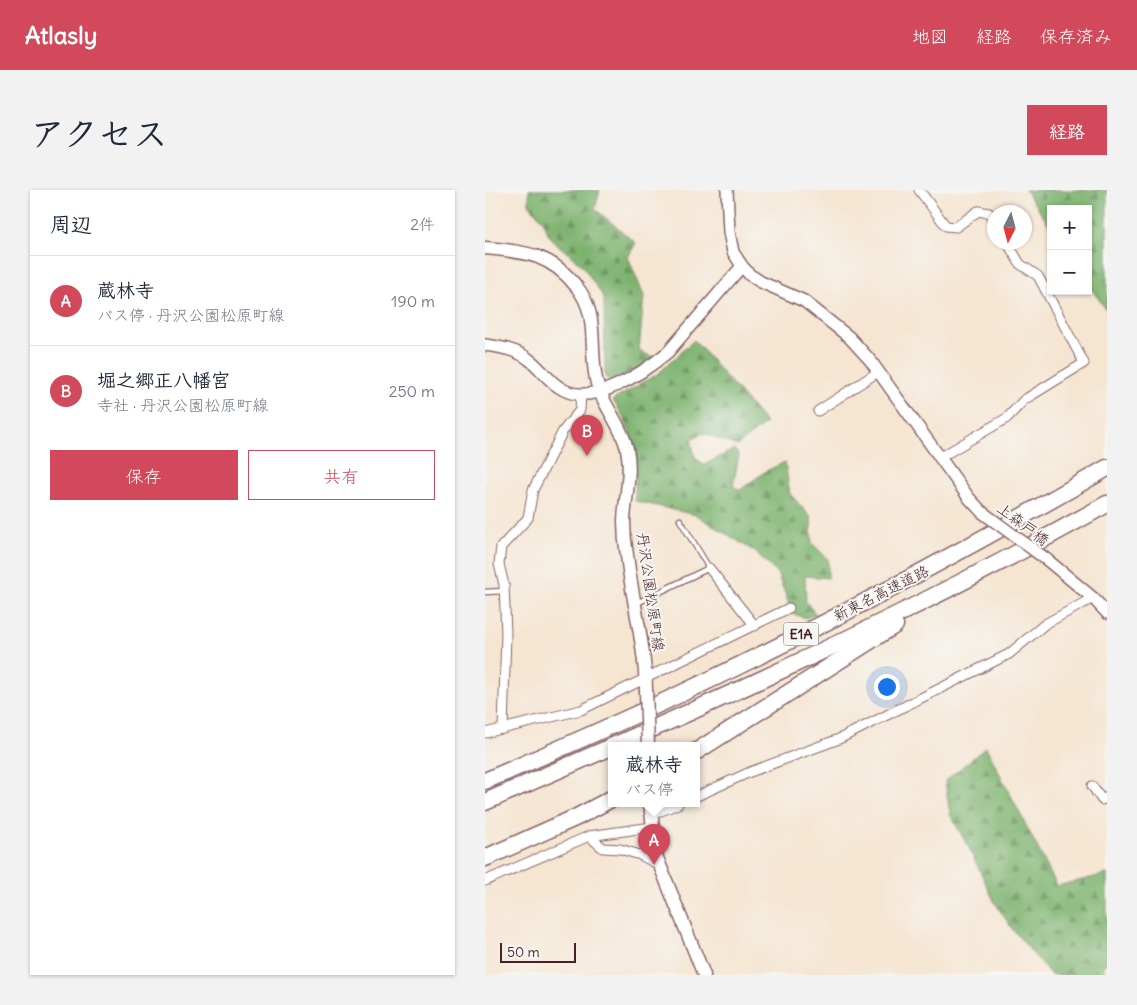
<!DOCTYPE html>
<html lang="ja">
<meta charset="utf-8">
<style>
:root{--surface:#fff;--page:#f2f2f3;--text:#1f2937;--muted:#747a83;--line:#e0e1e3;--accent:#d1495b}
body{margin:0;font-family:Delius,"Klee One",sans-serif;background:var(--page);color:var(--text)}
.controls{position:absolute;right:15px;top:15px;display:grid;overflow:hidden;border-radius:0px;box-shadow:0 1px 4px #0004}
.controls button{width:45px;height:45px;display:grid;place-items:center;padding:0;border:0;border-bottom:1px solid var(--line);background:var(--surface);color:var(--text);font:25px sans-serif}
.compass{position:absolute;left:502px;top:15px;width:45px;height:45px;border-radius:50%;background:var(--surface);box-shadow:0 1px 4px #0004;rotate:186deg}
.scale{position:absolute;left:15px;bottom:12px;width:76px;box-sizing:border-box;padding-left:5px;border:2px solid #4a1f2b;border-top:0;font-size:14px;line-height:18px;white-space:nowrap;color:#4a1f2b;-webkit-text-stroke:4px #f6f6f2;paint-order:stroke}
.you{position:absolute;left:401px;top:496px;width:18px;height:18px;margin:-12px;border:4px solid #fff;border-radius:50%;background:#1a73e8;box-shadow:0 0 0 8px #1a73e833}
.badge{display:grid;place-items:center;width:32px;height:32px;border-radius:50%;background:var(--accent);color:#fff;font-size:16px;font-weight:700}
.pin{position:absolute;translate:-50% -41px;filter:drop-shadow(0 1px 2px #0008)}
.pin::after{content:'';position:absolute;top:26px;width:18px;height:15px;background:inherit;clip-path:polygon(0 0,100% 0,50% 100%)}
.popup{position:absolute;left:123px;top:552px;width:92px;height:65px;box-sizing:border-box;display:grid;place-content:center;border-radius:0px;background:var(--surface);filter:drop-shadow(0 1px 4px #0005);font-size:16px;white-space:nowrap;color:var(--muted)}
.popup b{font-size:19px;color:var(--text)}
.popup::after{content:'';position:absolute;left:50%;top:100%;margin-left:-10px;border:10px solid transparent;border-top-color:var(--surface)}
.list{margin:0;padding:0;list-style:none}
h2{display:flex;justify-content:space-between;align-items:center;height:65px;margin:0;padding:0 20px;font-size:21px}
h2 small{font-size:16px;font-weight:400;color:var(--muted)}
.list li{display:grid;grid-template-columns:32px 1fr auto;gap:15px;align-items:center;box-sizing:border-box;height:90px;padding:0 20px;border-top:1px solid var(--line)}
.list b{display:block;font-size:19px;white-space:nowrap}
.list p{margin:0;font-size:16px;white-space:nowrap;color:var(--muted)}
.list em{font-size:16px;font-style:normal;color:var(--muted)}
.actions{display:flex;gap:10px;padding:15px 20px}
.actions a{flex:1;padding:11px 0;border:1px solid var(--accent);border-radius:0px;text-align:center;font-size:18px;color:var(--accent)}
.actions .main{background:var(--accent);color:#fff}
.map{position:relative;flex:none;width:622px;height:785px;overflow:hidden;border-radius:0px}
header{display:flex;align-items:center;gap:30px;box-sizing:border-box;height:70px;padding:0 25px;background:var(--accent);color:#fff}
header strong{font-size:24px}
nav{display:flex;gap:28px;margin-inline-start:auto;font-size:18px}
.intro{display:flex;align-items:center;justify-content:space-between;box-sizing:border-box;height:120px;padding:0 30px}
h1{margin:0;font-size:35px}
.button{padding:12px 22px;border-radius:0px;background:var(--accent);color:#fff;font-size:18px;font-weight:700}
main{display:flex;gap:30px;padding:0 30px}
aside{flex:1;background:var(--surface);border-radius:0px;box-shadow:0 1px 4px #0004}
.map>svg:first-child{display:block}
.forest{fill:url(#forest-firs);stroke:#64684c}
.lines{fill:none;stroke-linecap:round;stroke-linejoin:round}
.service-casing{stroke:#866465;stroke-width:7}
.minor-casing{stroke:#866465;stroke-width:11}
.tertiary-casing{stroke:#866465;stroke-width:14}
.secondary-casing{stroke:#866465;stroke-width:15}
.motorway-casing{stroke:#866465;stroke-width:19}
.service{stroke:#fff;stroke-width:4.5}
.minor{stroke:#fff;stroke-width:9}
.tertiary{stroke:#fff;stroke-width:11}
.secondary{stroke:#fff;stroke-width:12}
.motorway{stroke:#fff;stroke-width:16}
.tertiary-bridge-casing{stroke:#866465;stroke-width:14;stroke-linecap:butt}
.secondary-bridge-casing{stroke:#866465;stroke-width:15;stroke-linecap:butt}
.tertiary-bridge{stroke:#fff;stroke-width:11}
.secondary-bridge{stroke:#fff;stroke-width:12}
.labels{text-anchor:middle;dominant-baseline:central;stroke-width:4;stroke-linejoin:round;paint-order:stroke}
.shield{fill:#f6f6f2;stroke:#7e6067;stroke-width:1}
.shield-label{font-size:14px;font-weight:bold;fill:#4a1f2b}
.street-label{font-size:15px;fill:#4a1f2b;stroke:#f6f6f2}
</style>
<header>
<strong>Atlasly</strong>
<nav><a>地図</a><a>経路</a><a>保存済み</a></nav>
</header>
<div class="intro"><h1>アクセス</h1><a class="button">経路</a></div>
<main>
<aside>
<h2>周辺<small>2件</small></h2>
<ul class="list">
<li><span class="badge">A</span><div><b>蔵林寺</b><p>バス停 · 丹沢公園松原町線</p></div><em>190 m</em></li>
<li><span class="badge">B</span><div><b>堀之郷正八幡宮</b><p>寺社 · 丹沢公園松原町線</p></div><em>250 m</em></li>
</ul>
<div class="actions"><a class="main">保存</a><a>共有</a></div>
</aside>
<div class="map">
<svg width="622" height="785" viewBox="0 0 622 785">
<defs>
<pattern id="forest-firs" width="22" height="20" patternUnits="userSpaceOnUse" patternTransform="scale(1.25)"><rect width="22" height="20" fill="#7db26e"/><path d="M5 1l3.5 6h-7zM16 11l3.5 6h-7z" fill="#68905b"/></pattern>
</defs>
<rect width="100%" height="100%" fill="#f6f6f2"/>
<filter id="ink" filterUnits="userSpaceOnUse"><feTurbulence type="fractalNoise" baseFrequency=".02" numOctaves="2"/><feDisplacementMap in="SourceGraphic" scale="10" xChannelSelector="R" yChannelSelector="G"/><feConvolveMatrix kernelMatrix="1 2 1 2 8 2 1 2 1" color-interpolation-filters="sRGB"/></filter>
<filter id="wash" filterUnits="userSpaceOnUse"><feTurbulence type="fractalNoise" baseFrequency=".0096" numOctaves="4" result="noise"/><feDisplacementMap in="SourceGraphic" scale="20" xChannelSelector="R" yChannelSelector="G"/><feGaussianBlur stdDeviation="1.12" result="paint"/><feColorMatrix in="noise" values="0 0 0 0 0 0 0 0 0 0 0 0 0 0 0 0 0 1.4 0 .05"/><feComposite in="paint" operator="in"/></filter>
<g filter="url(#wash)">
<rect width="100%" height="100%" fill="#f5e5d1"/>
<!-- forest -->
<g class="forest">
<path d="M44 0H115L110 19 151 53 143 67 159 106 154 161 168 167 157 176 127 191 120 187 119 108 98 76 65 48 58 31 44 14Z"/>
<path d="M540 0H622V121L603 94V19H566V38Z"/>
<path d="M209 150 281 233 252 256 218 243 206 249 210 267 219 275 249 259 254 265 248 296 255 300 281 281 300 272 305 304 326 327 327 353 343 369V388L320 386 321 412 331 424 321 428 308 424 292 383 269 361 211 325 150 311 151 261 140 231 128 210 174 183Z"/>
<path d="M501 557 572 696 622 684V770L618 778 622 785H566L528 740 510 713 484 658 465 624 460 591Z"/>
</g>
</g>
<g filter="url(#ink)">
<g class="lines">
<!-- service casing -->
<g class="service-casing">
<g id="service">
<path d="M0 402 19 401"/>
<path d="M152 413 224 378 195 330"/>
</g>
</g>
<!-- minor casing -->
<g class="minor-casing">
<g id="minor">
<path d="M434 0 461 36 471 37 493 21 504 23 510 32"/>
<path d="M333 221 393 182"/>
<path d="M454 268 522 228 539 210 599 173 553 86 535 74 522 52"/>
<path d="M224 378 270 436"/>
<path d="M18 539 21 444 19 395 14 374 16 357 43 328 48 300 78 241 95 220 96 204"/>
<path d="M0 543 96 520 304 418"/>
<path d="M607 596 617 610 622 607"/>
<path d="M212 606 265 582 354 549 524 464 560 434 608 408"/>
<path d="M166 625 193 614"/>
<path d="M104 646 118 658 135 659 155 665 174 675"/>
<path d="M0 691 104 646 167 637"/>
</g>
</g>
<!-- tertiary casing -->
<g class="tertiary-casing">
<g id="tertiary">
<path d="M242 0 244 42 248 62 257 76 265 85 276 92 319 111 364 147 385 170 484 308 497 322"/>
<path d="M0 155C15 157 34 160 46 171 56 179 63 190 74 197 105 220 159 182 183 162L257 76"/>
<path d="M561 369 608 408 622 423"/>
</g>
</g>
<!-- secondary casing -->
<g class="secondary-casing">
<g id="secondary">
<path d="M0 58C39 62 65 63 91 96 113 122 105 151 110 183 113 211 136 232 142 259 147 283 140 307 139 331 139 342 140 354 142 365 147 410 160 454 161 500"/>
<path d="M165 614 172 668 219 785"/>
</g>
</g>
<!-- motorway casing -->
<g class="motorway-casing">
<g id="motorway">
<path d="M128 556C296 483 462 404 622 314"/>
<path d="M212 561 410 435"/>
<path d="M0 591C72 560 144 529 214 495 353 429 489 355 622 278"/>
<path d="M0 612 126 557"/>
<path d="M0 668 92 627 126 609"/>
</g>
</g>
<!-- service -->
<use href="#service" class="service"/>
<!-- minor -->
<use href="#minor" class="minor"/>
<!-- tertiary -->
<use href="#tertiary" class="tertiary"/>
<!-- secondary -->
<use href="#secondary" class="secondary"/>
<!-- motorway -->
<use href="#motorway" class="motorway"/>
<!-- tertiary-bridge casing -->
<g class="tertiary-bridge-casing">
<path id="tertiary-bridge" d="M497 322 561 369"/>
</g>
<!-- secondary-bridge casing -->
<g class="secondary-bridge-casing">
<path id="secondary-bridge" d="M161 500 163 556"/>
</g>
<!-- tertiary-bridge -->
<use href="#tertiary-bridge" class="tertiary-bridge"/>
<!-- secondary-bridge -->
<use href="#secondary-bridge" class="secondary-bridge"/>
</g>
</g>
<g class="labels">
<!-- shield labels -->
<rect class="shield" x="298.5" y="432.5" width="35" height="23" rx="4"/>
<g class="shield-label">
<text x="316" y="444">E1A</text>
</g>
<!-- street labels -->
<g class="street-label">
<text transform="translate(538 334) rotate(37)">上森戸橋</text>
<text transform="translate(166 402) rotate(82)">丹沢公園松原町線</text>
<text transform="translate(396 403) rotate(-27)">新東名高速道路</text>
</g>
</g>
</svg>
<div class="controls">
<button>+</button>
<button>−</button>
</div>
<svg class="compass" viewBox="-18 -18 36 36"><path d="M0-13l5 13h-10z" fill="#e53935"/><path d="M0 13l5-13h-10z" fill="#747a83"/></svg>
<div class="scale">50 m</div>
<div class="you"></div>
<div class="pin badge" style="left:169px;top:675px">A</div>
<div class="popup"><b>蔵林寺</b>バス停</div>
<div class="pin badge" style="left:102px;top:266px">B</div>
</div>
</main>
